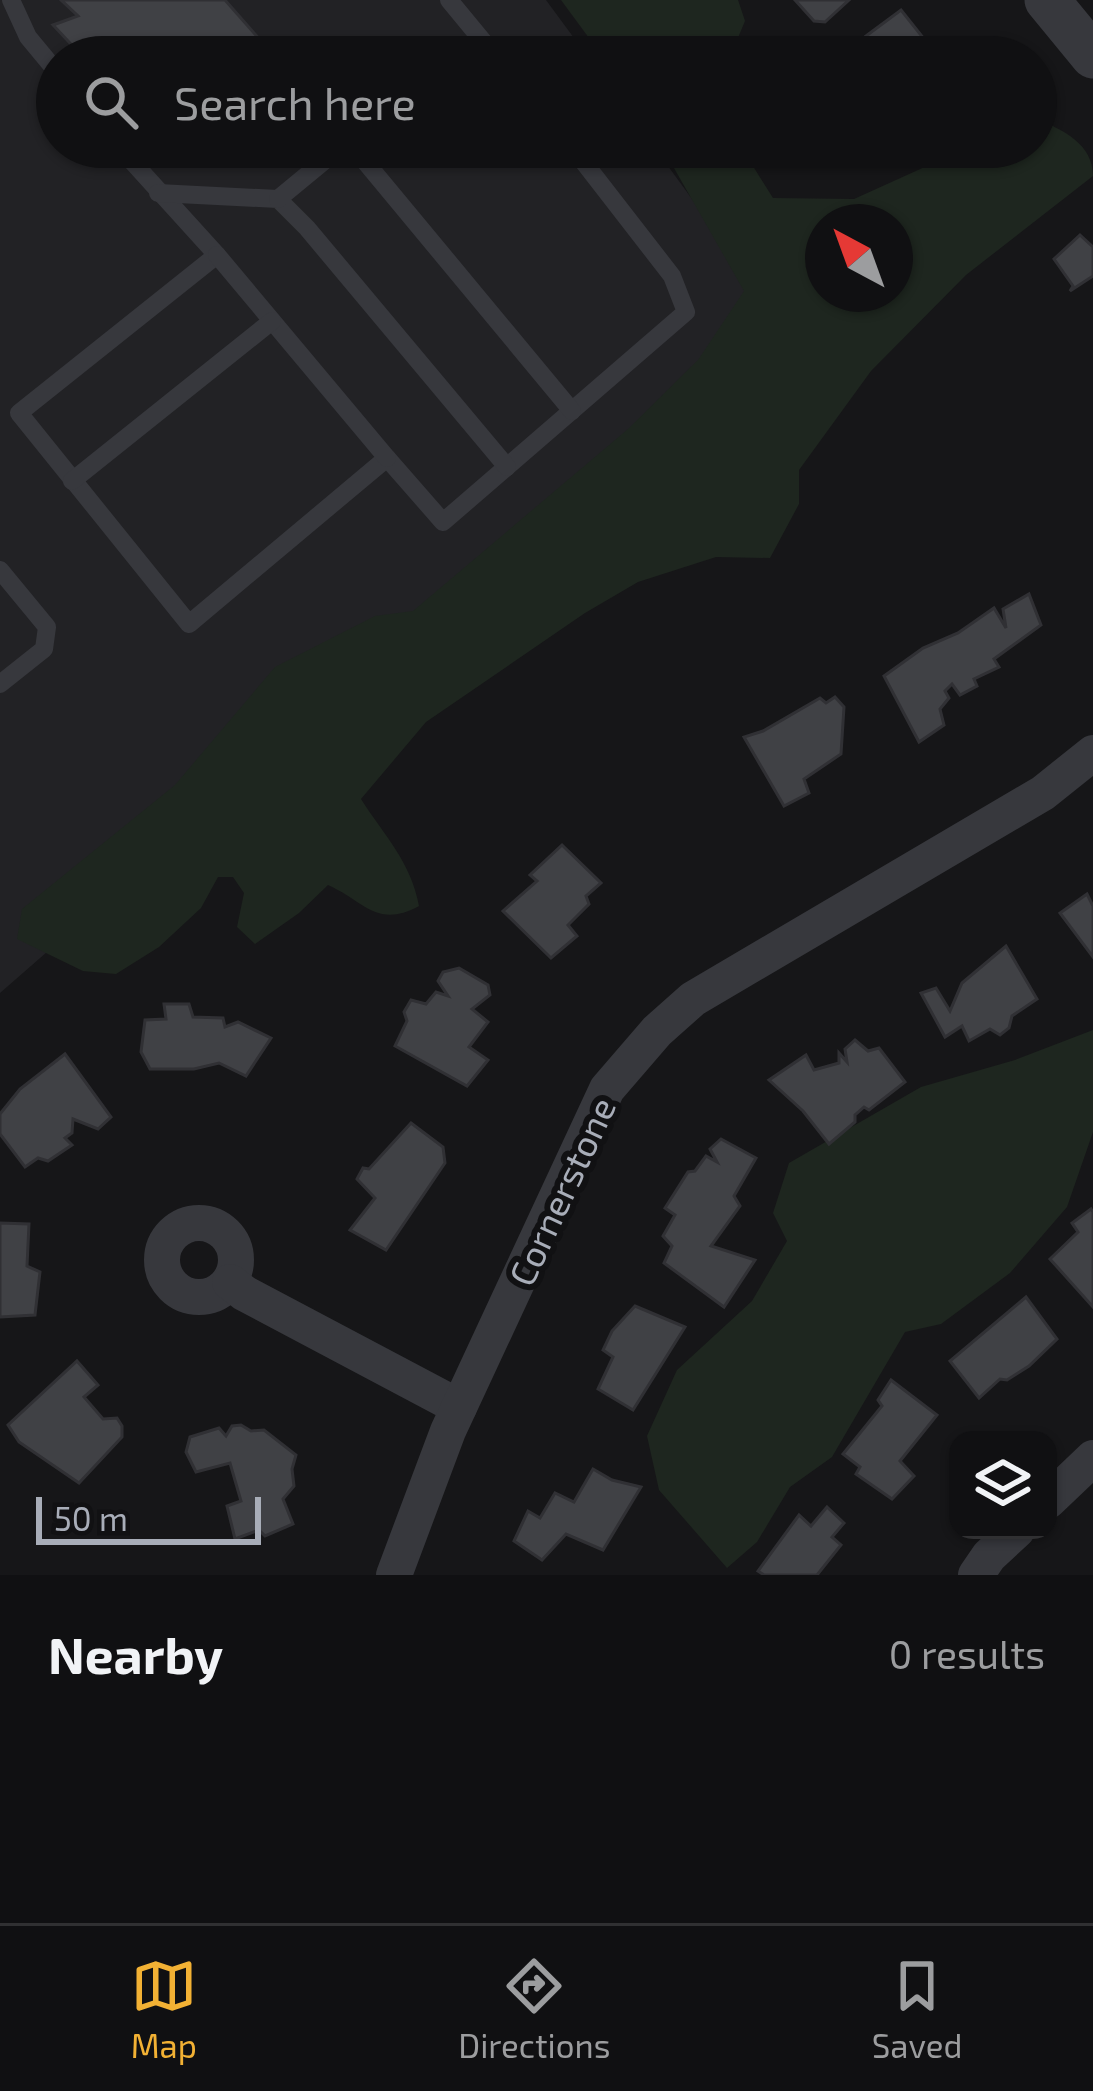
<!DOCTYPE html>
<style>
:root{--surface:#101012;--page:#1e1e20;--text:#f1f3f6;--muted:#9c9d9f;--line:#303032;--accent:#f2b134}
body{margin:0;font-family:"Exo 2",sans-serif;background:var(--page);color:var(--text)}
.controls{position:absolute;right:36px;bottom:36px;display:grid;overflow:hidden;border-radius:24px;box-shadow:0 3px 9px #0004}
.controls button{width:108px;height:108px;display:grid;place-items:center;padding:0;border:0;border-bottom:3px solid var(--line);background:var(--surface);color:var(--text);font:60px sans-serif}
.compass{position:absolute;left:805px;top:204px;width:108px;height:108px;border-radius:50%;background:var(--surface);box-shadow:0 3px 9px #0004;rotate:319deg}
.scale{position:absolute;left:36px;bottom:30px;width:225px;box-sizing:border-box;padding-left:12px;border:6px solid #a8adb8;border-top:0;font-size:33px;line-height:42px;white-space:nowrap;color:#a8adb8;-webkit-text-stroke:9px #111113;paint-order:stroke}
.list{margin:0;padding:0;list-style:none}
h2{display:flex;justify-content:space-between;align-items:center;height:156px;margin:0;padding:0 48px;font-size:51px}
h2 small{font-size:39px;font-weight:400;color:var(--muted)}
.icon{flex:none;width:66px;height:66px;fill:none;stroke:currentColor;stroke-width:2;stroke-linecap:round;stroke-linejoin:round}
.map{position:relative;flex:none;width:1093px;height:1575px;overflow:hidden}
.search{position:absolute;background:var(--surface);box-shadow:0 3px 9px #0004;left:36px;right:36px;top:36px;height:132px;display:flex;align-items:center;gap:30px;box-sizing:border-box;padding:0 42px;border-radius:66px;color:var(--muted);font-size:45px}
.sheet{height:348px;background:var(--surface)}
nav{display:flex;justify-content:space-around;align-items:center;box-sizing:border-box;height:168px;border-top:3px solid var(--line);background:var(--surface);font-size:33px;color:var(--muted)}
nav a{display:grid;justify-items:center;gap:6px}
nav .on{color:var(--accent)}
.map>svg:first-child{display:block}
.built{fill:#222225}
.green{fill:#1e261f;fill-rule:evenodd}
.building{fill:#404145;stroke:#303034;stroke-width:3}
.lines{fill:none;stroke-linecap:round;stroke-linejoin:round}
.service{stroke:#37383d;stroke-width:18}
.minor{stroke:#37383d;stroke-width:36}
.tertiary{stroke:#37383d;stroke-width:45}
.labels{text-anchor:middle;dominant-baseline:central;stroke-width:12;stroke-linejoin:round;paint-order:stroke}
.street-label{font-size:36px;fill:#a8adb8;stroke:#111113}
</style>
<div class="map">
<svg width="1093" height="1575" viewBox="0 0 1093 1575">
<rect width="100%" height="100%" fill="#161618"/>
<!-- built -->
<path class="built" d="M0 0H546L588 57H57V147H654L777 315 0 993Z"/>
<!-- green -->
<g class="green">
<path d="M561 0H738L745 21 730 57H603Z"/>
<path d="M1038 119C1064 131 1093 144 1093 176L966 275 871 371 799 470V504L770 558 716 557 638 582 585 613 426 722 361 799C384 835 411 862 419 906 377 929 364 901 328 885L299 913 255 944 237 927 244 893 233 877H218L201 908 159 947 116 974 83 971 17 939 22 909 175 785 275 667 375 616 413 611 628 429 698 360 744 291 662 147H741L773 198 854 199 949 156 983 167 1006 147H1036ZM895 222V294H823V222Z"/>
<path d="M1093 1030V1132L1067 1207 1010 1273 941 1324 905 1332 832 1457 790 1487 757 1542 727 1568 659 1490 647 1436 677 1370 752 1301 787 1241 773 1213 789 1163 921 1087 1015 1060Z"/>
</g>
<!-- building -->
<g class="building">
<path d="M61 0H225L275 57H83L53 25 78 16Z"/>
<path d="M795 0H849L825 22 814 21Z"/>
<path d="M901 10 936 54 932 57H886L866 36Z"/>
<path d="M185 147H279L277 163 189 154Z"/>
<path d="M1080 235 1093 247V276L1070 291 1073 286 1054 259Z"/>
<path d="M1029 594 1041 625 994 659 999 667 974 679 977 686 960 695 952 684 945 691 949 698 940 709 944 725 919 742 884 676 923 648 958 633 994 608 1006 628 1003 609Z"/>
<path d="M835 697 844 707 841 754 804 779 809 793 784 806 744 737 763 731 820 698 826 703Z"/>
<path d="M562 845 601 883 586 896 589 904 568 925 577 936 551 958 503 911 537 881 530 875Z"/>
<path d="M1087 894 1093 906V957L1060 913Z"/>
<path d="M1006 946 1037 999 1012 1016 1009 1028 1000 1035 990 1029 969 1041 962 1026 945 1037 921 993 936 988 950 1011 962 983Z"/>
<path d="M459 968 488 985 490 995 472 1009 488 1022 469 1047 488 1060 467 1086 395 1046 407 1021 404 1012 411 1000 426 1004 436 992 448 996 438 981 443 972Z"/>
<path d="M164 1004H189L193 1017 223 1018 225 1027 238 1022 271 1038 246 1076 219 1063 194 1069H150L141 1052 145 1020 166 1019Z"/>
<path d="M855 1040 868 1051 879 1048 905 1082 869 1110 864 1107 855 1115V1122L829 1144 803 1111 769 1080 806 1055 814 1070 839 1063V1053L847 1062 845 1049Z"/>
<path d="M65 1054 111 1117 98 1129 73 1119 72 1133 65 1138 72 1145 48 1161 38 1158 25 1167 0 1134V1114L20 1089Z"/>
<path d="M411 1123 443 1147 445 1163 386 1250 350 1230 375 1198 357 1179 363 1168 369 1169Z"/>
<path d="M721 1139 756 1158 734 1196 740 1206 711 1246 755 1260 724 1307 664 1263 672 1246 663 1236 675 1215 665 1208 688 1172 695 1171 706 1156 717 1162 710 1149Z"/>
<path d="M1091 1209 1093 1212V1307L1050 1259 1078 1232 1072 1223Z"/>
<path d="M0 1223 29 1224 27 1266 40 1272 35 1315 0 1317Z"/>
<path d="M1026 1297 1057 1339 1029 1366 1007 1380 1000 1379 979 1398 950 1361Z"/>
<path d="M635 1306 685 1327 633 1410 598 1389 613 1357 603 1350 612 1331Z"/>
<path d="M77 1361 98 1385 84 1397 103 1419 117 1418 122 1426V1437L79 1483 19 1442 8 1425Z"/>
<path d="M891 1380 937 1415 900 1461 914 1476 892 1499 856 1474 860 1467 843 1454 882 1406 878 1400Z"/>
<path d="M241 1425 251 1431 264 1430 296 1455 292 1469 294 1486 283 1499 293 1524 265 1536 259 1530 235 1539 227 1506 241 1501 230 1463 196 1472 186 1452 190 1437 219 1428 226 1436 232 1426Z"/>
<path d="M593 1469 612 1480 641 1487 603 1550 566 1534 542 1560 514 1541 528 1511 540 1518 555 1493 574 1502Z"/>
<path d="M827 1507 844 1523 832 1537 841 1545 817 1575H764L758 1571 799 1515 811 1526Z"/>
</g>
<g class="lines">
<!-- service -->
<g class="service">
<path d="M11 0 28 37 57 72"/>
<path d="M449 0 496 57"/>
<path d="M119 147 217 255 19 413 189 624 387 458 443 522 686 312 672 276 572 147"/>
<path d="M353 147 572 411"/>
<path d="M158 193 278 199 307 228 507 467"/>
<path d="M278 199 341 147"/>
<path d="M217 255 387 458"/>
<path d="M72 481 272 321"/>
<path d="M0 570 47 627 44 649 0 684"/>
</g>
<!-- minor -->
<g class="minor">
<circle cx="199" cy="1260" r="37"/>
<path d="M230 1282 244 1293 459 1407"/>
<path d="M1048 1501 1093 1458"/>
<path d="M394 1575 448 1431 607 1089 657 1031 693 999 1043 793 1093 753"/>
<path d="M976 1575 989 1556 1017 1530"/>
</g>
<!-- tertiary -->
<path class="tertiary" d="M1047 0 1093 56"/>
</g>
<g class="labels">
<!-- street labels -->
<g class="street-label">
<text transform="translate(561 1191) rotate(-65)">Cornerstone</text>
</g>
</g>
</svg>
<div class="controls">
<button><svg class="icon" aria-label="layers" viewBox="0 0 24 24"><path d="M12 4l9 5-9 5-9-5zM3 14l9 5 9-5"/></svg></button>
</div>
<svg class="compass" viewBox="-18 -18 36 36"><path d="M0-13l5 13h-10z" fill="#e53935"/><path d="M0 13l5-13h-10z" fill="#9c9d9f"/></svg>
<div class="scale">50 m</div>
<div class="search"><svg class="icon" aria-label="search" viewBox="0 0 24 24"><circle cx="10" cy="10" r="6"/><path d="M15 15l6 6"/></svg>Search here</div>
</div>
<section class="sheet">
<h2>Nearby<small>0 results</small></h2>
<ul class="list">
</ul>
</section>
<nav>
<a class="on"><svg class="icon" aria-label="map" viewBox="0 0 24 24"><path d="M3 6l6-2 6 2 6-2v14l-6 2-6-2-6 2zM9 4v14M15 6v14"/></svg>Map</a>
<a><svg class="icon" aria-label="directions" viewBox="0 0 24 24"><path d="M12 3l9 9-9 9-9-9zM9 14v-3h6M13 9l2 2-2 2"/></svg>Directions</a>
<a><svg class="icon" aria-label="saved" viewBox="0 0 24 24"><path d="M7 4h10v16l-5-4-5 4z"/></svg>Saved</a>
</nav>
